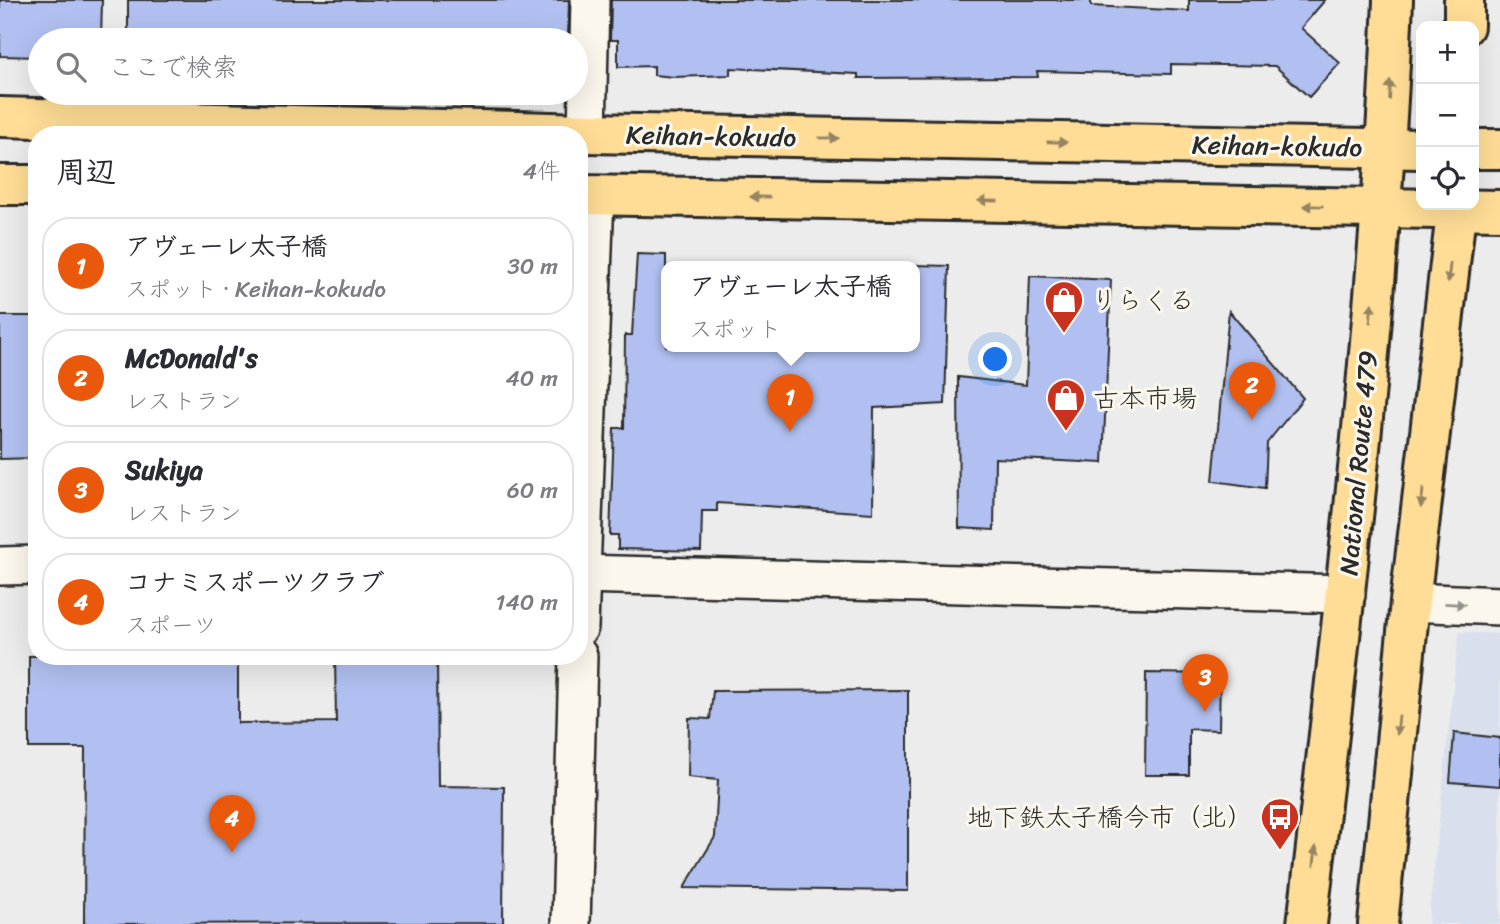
<!DOCTYPE html>
<html lang="ja">
<meta charset="utf-8">
<style>
:root{--surface:#fff;--page:#f7f7f7;--text:#2b2b33;--muted:#7c7c81;--line:#e1e1e2;--accent:#ea580c}
body{margin:0;font-family:Sriracha,"Klee One",sans-serif;background:var(--page);color:var(--text)}
.controls{position:absolute;right:21px;top:21px;display:grid;overflow:hidden;border-radius:14px;box-shadow:0 7px 28px #0002}
.controls button{width:63px;height:63px;display:grid;place-items:center;padding:0;border:0;border-bottom:2px solid var(--line);background:var(--surface);color:var(--text);font:35px sans-serif}
.you{position:absolute;left:996px;top:360px;width:24px;height:24px;margin:-18px;border:5px solid #fff;border-radius:50%;background:#1a73e8;box-shadow:0 0 0 10px #1a73e833}
.badge{display:grid;place-items:center;width:46px;height:46px;border-radius:50%;background:var(--accent);color:#fff;font-size:23px;font-weight:700}
.pin{position:absolute;translate:-50% -58px;filter:drop-shadow(0 2px 4px #0008)}
.pin::after{content:'';position:absolute;top:37px;width:24px;height:21px;background:inherit;clip-path:polygon(0 0,100% 0,50% 100%)}
.popup{position:absolute;left:661px;top:261px;width:259px;height:91px;box-sizing:border-box;display:grid;place-content:center;border-radius:14px;background:var(--surface);filter:drop-shadow(0 2px 5px #0005);font-size:23px;white-space:nowrap;color:var(--muted)}
.popup b{font-size:26px;color:var(--text)}
.popup::after{content:'';position:absolute;left:50%;top:100%;margin-left:-14px;border:14px solid transparent;border-top-color:var(--surface)}
.list{margin:0;padding:0;list-style:none}
h2{display:flex;justify-content:space-between;align-items:center;height:91px;margin:0;padding:0 28px;font-size:30px}
h2 small{font-size:23px;font-weight:400;color:var(--muted)}
.list li{display:grid;grid-template-columns:46px 1fr auto;gap:21px;align-items:center;box-sizing:border-box;height:98px;margin:0 14px 14px;padding:0 14px;border:2px solid var(--line);border-radius:28px}
.list b{display:block;font-size:26px;white-space:nowrap}
.list p{margin:0;font-size:23px;white-space:nowrap;color:var(--muted)}
.list em{font-size:23px;font-style:normal;color:var(--muted)}
.icon{flex:none;width:38px;height:38px;fill:none;stroke:currentColor;stroke-width:2;stroke-linecap:round;stroke-linejoin:round}
.map{position:relative;flex:none;width:1500px;height:924px;overflow:hidden}
.search{position:absolute;background:var(--surface);box-shadow:0 7px 28px #0002;left:28px;top:28px;width:560px;height:77px;display:flex;align-items:center;gap:18px;box-sizing:border-box;padding:0 24px;border-radius:38px;color:var(--muted);font-size:26px}
.panel{position:absolute;background:var(--surface);box-shadow:0 7px 28px #0002;left:28px;top:126px;width:560px;height:539px;border-radius:28px}
.map>svg:first-child{display:block}
.built{fill:#dadfee}
.building{fill:#b1c0f0;stroke:#2b2b2b;stroke-width:2}
.lines{fill:none;stroke-linecap:round;stroke-linejoin:round}
.minor-casing{stroke:#2b2b2b;stroke-width:42}
.trunk-casing{stroke:#2b2b2b;stroke-width:44}
.minor{stroke:#fbf7ec;stroke-width:37}
.trunk{stroke:#ffdd96;stroke-width:38}
.oneway{fill:#958460}
.oneway2{fill:#93918c}
.labels{text-anchor:middle;dominant-baseline:central;stroke-width:6;stroke-linejoin:round;paint-order:stroke}
.street-label{font-size:26px;fill:#2b2b2b;stroke:#fbf7ec}
.poi-label{font-size:26px;fill:#2b2b2b;stroke:#fbf7ec;text-anchor:start}
</style>
<div class="map">
<svg width="1500" height="924" viewBox="0 0 1500 924">
<rect width="100%" height="100%" fill="#ececed"/>
<filter id="ink" filterUnits="userSpaceOnUse"><feTurbulence type="fractalNoise" baseFrequency=".0143" numOctaves="2"/><feDisplacementMap in="SourceGraphic" scale="14" xChannelSelector="R" yChannelSelector="G"/><feConvolveMatrix kernelMatrix="1 2 1 2 8 2 1 2 1" color-interpolation-filters="sRGB"/></filter>
<g filter="url(#ink)">
<!-- built -->
<path class="built" d="M1459 632 1500 634V924H1428Z"/>
<!-- building -->
<g class="building">
<path d="M0 0H102L101 40H40V57L0 56Z"/>
<path d="M128 0H569L568 40H230V34L128 33Z"/>
<path d="M611 0H1091V6L1189 11V0H1325L1301 28 1340 63 1309 97 1275 66 1171 64V74L1037 71 1038 77 858 78V74L730 68V75L674 77 654 75V66L618 67V40H610Z"/>
<path d="M637 254 666 255V346H914V265L949 266 945 404 874 408 873 513 717 503V511H702L701 551 618 549V535H610L614 428H624L625 335H632Z"/>
<path d="M1030 276 1111 280 1103 463 995 458 994 530 959 528 958 377 1026 385Z"/>
<path d="M1229 311 1303 398 1267 443 1265 488 1213 481Z"/>
<path d="M0 316H34L37 323V458L0 459Z"/>
<path d="M29 656H238V723L336 722 335 656H437L438 786 504 787 503 923 84 924 85 748H29Z"/>
<path d="M1146 673 1220 674 1219 730 1189 729V775H1145Z"/>
<path d="M908 690V891L684 888 715 837 718 780 688 777 689 718 710 719 713 691Z"/>
<path d="M1454 733 1500 738V786L1450 782Z"/>
</g>
<g class="lines">
<!-- minor casing -->
<g class="minor-casing">
<g id="minor">
<path d="M587 133 590 0"/>
<path d="M0 566 37 565"/>
<path d="M579 574 1346 594"/>
<path d="M1410 602 1500 606"/>
<path d="M579 627 595 195"/>
<path d="M571 924 578 656"/>
</g>
</g>
<!-- trunk casing -->
<g class="trunk-casing">
<g id="trunk">
<path d="M1464 26V0"/>
<path d="M0 117 587 133 1421 149"/>
<path d="M1474 149H1500"/>
<path d="M0 185H37"/>
<path d="M579 195 1500 210"/>
<path d="M1307 924C1343 617 1380 309 1393 0"/>
<path d="M1378 924 1410 602 1457 205"/>
</g>
</g>
<!-- minor -->
<use href="#minor" class="minor"/>
<!-- trunk -->
<use href="#trunk" class="trunk"/>
</g>
<!-- one-way arrows -->
<defs><path id="oneway-solid" d="M-6-.8H1V-3.2L6.5 0L1 3.2V.8H-6Z" transform="scale(1.75)"/></defs>
<g class="oneway">
<use href="#oneway-solid" transform="translate(1390 90) rotate(-88)"/>
<use href="#oneway-solid" transform="translate(829 138) rotate(1)"/>
<use href="#oneway-solid" transform="translate(1057 142) rotate(1)"/>
<use href="#oneway-solid" transform="translate(760 197) rotate(-179)"/>
<use href="#oneway-solid" transform="translate(988 201) rotate(-179)"/>
<use href="#oneway-solid" transform="translate(1313 206) rotate(-179)"/>
<use href="#oneway-solid" transform="translate(1449 273) rotate(97)"/>
<use href="#oneway-solid" transform="translate(1371 313) rotate(-85)"/>
<use href="#oneway-solid" transform="translate(1422 498) rotate(97)"/>
<use href="#oneway-solid" transform="translate(1398 725) rotate(96)"/>
<use href="#oneway-solid" transform="translate(1315 856) rotate(-83)"/>
</g>
<use class="oneway2" href="#oneway-solid" transform="translate(1455 604) rotate(3)"/>
</g>
<!-- icons -->
<defs>
<g id="shop-pin" transform="scale(2.0125)"><path d="M0 17L-7.5 6A9.5 9.5 0 1 1 7.5 6Z" fill="#c8321e" stroke="#fbf7ec"/><path d="M-5-2.5h2.3a2.7 3.5 0 0 1 5.4 0H5L5.5 6h-11ZM-1.5-2.5h3a1.5 2.3 0 0 0-3 0Z" fill="#fff"/></g>
<g id="bus-pin" transform="scale(2.0125)"><path d="M0 17L-7.5 6A9.5 9.5 0 1 1 7.5 6Z" fill="#c8321e" stroke="#fbf7ec"/><path d="M-5-6H5V4H4V6H2V4H-2V6H-4V4H-5ZM-3.5-4V0h7V-4ZM-3.5 1.2v1.5H-2V1.2ZM2 1.2v1.5H3.5V1.2Z" fill="#fff"/></g>
</defs>
<g fill-rule="evenodd">
<use href="#shop-pin" x="1064" y="300"/>
<use href="#shop-pin" x="1066" y="398"/>
<use href="#bus-pin" x="1280" y="817"/>
</g>
<g class="labels">
<!-- street labels -->
<g class="street-label">
<text transform="translate(711 136) rotate(1)">Keihan-kokudo</text>
<text transform="translate(1277 146) rotate(1)">Keihan-kokudo</text>
<text transform="translate(1358 463) rotate(-85)">National Route 479</text>
</g>
<!-- poi labels -->
<g class="poi-label">
<text x="1091" y="300">りらくる</text>
<text x="1093" y="398">古本市場</text>
<text x="1253" y="817" text-anchor="end">地下鉄太子橋今市（北）</text>
</g>
</g>
</svg>
<div class="controls">
<button>+</button>
<button>−</button>
<button><svg class="icon" aria-label="locate" viewBox="0 0 24 24"><circle cx="12" cy="12" r="6"/><path d="M12 2v4M12 18v4M2 12h4M18 12h4"/></svg></button>
</div>
<div class="you"></div>
<div class="pin badge" style="left:790px;top:432px">1</div>
<div class="popup"><b>アヴェーレ太子橋</b>スポット</div>
<div class="pin badge" style="left:1252px;top:420px">2</div>
<div class="pin badge" style="left:1205px;top:712px">3</div>
<div class="pin badge" style="left:232px;top:853px">4</div>
<div class="search"><svg class="icon" aria-label="search" viewBox="0 0 24 24"><circle cx="10" cy="10" r="6"/><path d="M15 15l6 6"/></svg>ここで検索</div>
<section class="panel">
<h2>周辺<small>4件</small></h2>
<ul class="list">
<li><span class="badge">1</span><div><b>アヴェーレ太子橋</b><p>スポット · Keihan-kokudo</p></div><em>30 m</em></li>
<li><span class="badge">2</span><div><b>McDonald's</b><p>レストラン</p></div><em>40 m</em></li>
<li><span class="badge">3</span><div><b>Sukiya</b><p>レストラン</p></div><em>60 m</em></li>
<li><span class="badge">4</span><div><b>コナミスポーツクラブ</b><p>スポーツ</p></div><em>140 m</em></li>
</ul>
</section>
</div>
